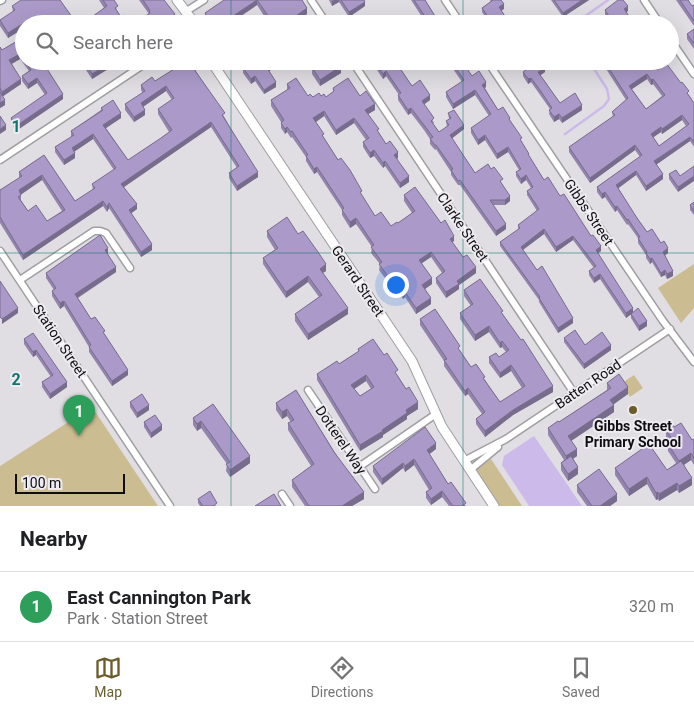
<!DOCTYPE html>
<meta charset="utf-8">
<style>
:root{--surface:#fff;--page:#f6f6f6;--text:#202124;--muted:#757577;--line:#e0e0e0;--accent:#6b5c2a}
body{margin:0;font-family:Roboto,sans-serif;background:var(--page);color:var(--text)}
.scale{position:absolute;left:15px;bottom:12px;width:110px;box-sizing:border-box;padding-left:5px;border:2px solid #0e0d0f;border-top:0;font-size:14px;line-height:18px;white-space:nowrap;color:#0e0d0f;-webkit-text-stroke:4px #edebf0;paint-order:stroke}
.you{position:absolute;left:395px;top:284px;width:18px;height:18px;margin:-12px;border:4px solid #fff;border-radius:50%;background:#1a73e8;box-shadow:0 0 0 8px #1a73e833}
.badge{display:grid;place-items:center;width:32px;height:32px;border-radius:50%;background:var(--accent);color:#fff;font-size:16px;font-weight:700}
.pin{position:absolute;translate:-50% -41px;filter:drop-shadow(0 1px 2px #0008)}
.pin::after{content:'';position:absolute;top:26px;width:18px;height:15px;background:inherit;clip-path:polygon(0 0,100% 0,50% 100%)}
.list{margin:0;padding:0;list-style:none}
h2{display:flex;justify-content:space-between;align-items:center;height:65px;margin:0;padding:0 20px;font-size:21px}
h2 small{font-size:16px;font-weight:400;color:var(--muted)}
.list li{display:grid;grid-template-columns:32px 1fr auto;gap:15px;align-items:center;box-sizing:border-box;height:70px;padding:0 20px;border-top:1px solid var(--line)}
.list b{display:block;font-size:19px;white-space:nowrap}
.list p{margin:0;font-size:16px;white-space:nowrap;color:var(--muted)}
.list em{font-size:16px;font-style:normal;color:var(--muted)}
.icon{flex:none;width:28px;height:28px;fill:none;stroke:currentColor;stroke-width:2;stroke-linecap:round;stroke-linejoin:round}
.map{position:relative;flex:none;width:694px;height:506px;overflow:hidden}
.search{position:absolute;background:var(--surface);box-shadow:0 5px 20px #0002;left:15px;right:15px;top:15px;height:55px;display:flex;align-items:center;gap:12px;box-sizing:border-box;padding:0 18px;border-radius:28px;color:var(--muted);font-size:19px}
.sheet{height:135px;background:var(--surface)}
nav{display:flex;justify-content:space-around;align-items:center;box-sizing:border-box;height:70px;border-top:1px solid var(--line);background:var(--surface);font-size:14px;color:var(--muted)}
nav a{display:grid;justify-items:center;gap:2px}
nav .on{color:var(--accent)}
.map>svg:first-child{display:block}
.green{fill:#cbbd91}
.water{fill:#cbbaea}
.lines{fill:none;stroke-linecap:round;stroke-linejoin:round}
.stream{stroke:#cbbaea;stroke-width:2.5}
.street-casing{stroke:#9f9ea2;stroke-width:9}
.secondary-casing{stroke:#9f9ea2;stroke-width:11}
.street{stroke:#fff;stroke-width:6}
.secondary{stroke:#fff;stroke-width:9}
.wall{fill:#9384ad;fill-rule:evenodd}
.shaded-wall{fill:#786c8d}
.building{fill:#ab9ac9;stroke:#786c8d;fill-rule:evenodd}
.grid{fill:none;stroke:#0f766e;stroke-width:1;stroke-opacity:0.55}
.poi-dot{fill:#6b5c2a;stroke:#edebf0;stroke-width:2}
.labels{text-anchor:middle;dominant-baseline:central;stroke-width:4;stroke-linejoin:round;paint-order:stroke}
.street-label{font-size:14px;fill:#0e0d0f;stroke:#edebf0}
.poi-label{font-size:14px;font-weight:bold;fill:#0e0d0f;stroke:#edebf0}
.grid-label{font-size:16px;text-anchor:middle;font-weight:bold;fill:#0f766e;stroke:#edebf0;stroke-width:4;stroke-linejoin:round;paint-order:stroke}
</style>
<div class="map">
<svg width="694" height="506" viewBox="0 0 694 506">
<rect width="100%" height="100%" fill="#e0dee3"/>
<!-- green -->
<g class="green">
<path d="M694 264V308L681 323 658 288Z"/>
<path d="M634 375 643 388 630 397 622 383Z"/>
<path d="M92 407 158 506H0V466Z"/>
<path d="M491 459 522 506H498L474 470Z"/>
</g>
<!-- water -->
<path class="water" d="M534 436 582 506H529L502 465 504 456Z"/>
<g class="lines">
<!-- stream -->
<g class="stream">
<path d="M574 24 608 0"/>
<path d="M565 134 604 106 609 99 607 89 589 61"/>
</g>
<!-- street casing -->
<g class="street-casing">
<g id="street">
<path d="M311 0 327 24"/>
<path d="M445 0 461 24"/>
<path d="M644 0 660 24"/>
<path d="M0 1 2 0"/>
<path d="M185 12 204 0"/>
<path d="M670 39 694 74"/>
<path d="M352 61 574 393"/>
<path d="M487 61 663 321 694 362"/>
<path d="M0 160 149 61"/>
<path d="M0 251 170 506"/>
<path d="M20 280 94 231H100L106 233 130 268"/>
<path d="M308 390 375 489"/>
<path d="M464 461 506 439 670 329"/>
<path d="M359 467 436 414"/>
<path d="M470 470 498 447"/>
<path d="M282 494 290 506"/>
</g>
</g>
<!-- secondary casing -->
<g class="secondary-casing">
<g id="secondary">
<path d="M177 0 195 24"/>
<path d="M211 61 412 361 442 427 494 506"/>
</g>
</g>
<!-- street -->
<use href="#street" class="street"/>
<!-- secondary -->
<use href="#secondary" class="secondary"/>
</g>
<!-- wall -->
<g class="wall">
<path d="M99 0H114L117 11 121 17 104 8Z"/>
<path d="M139 0H164L176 24H138V21L149 14Z"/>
<path d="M224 0H302L307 14 293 24H260L266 19 257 5 229 24H209L205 18V13Z"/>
<path d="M329 0H364L365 6 349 17 339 2 332 6Z"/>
<path d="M411 0H425L440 24 424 20Z"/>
<path d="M490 0H501L504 9 501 10 510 24H490L482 12V8L491 2Z"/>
<path d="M551 0H589L563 17Z"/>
<path d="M676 0H689L688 1 692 6 694 5V26Z"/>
<path d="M12 6 77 24H24V28L8 38 0 26V20L13 12Z"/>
<path d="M605 10 628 11 626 12 634 23 638 24H613L612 22 611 23 605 15Z"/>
<path d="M694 29V49L687 39V34Z"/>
<path d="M24 37V61H49L44 65 63 99 16 131 11 123V118L45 95 37 83 28 89 22 81V76L29 71 20 59 12 64 21 84 3 96 5 105 0 108V47L2 50Z"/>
<path d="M80 61H121L92 79Z"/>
<path d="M174 61H193L194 68 225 118 258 177 237 191 229 178V173L237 168 211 127 124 187 137 209 131 213 152 250 141 257 109 208 107 212 103 206 23 260 0 223V190L19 178V172L44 155 75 201 93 190 92 184 114 170 93 139 74 152 75 158 64 165 55 152V147L71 137V131L101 110V108L121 118 106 128 128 160 161 138 169 132 158 114V109L172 100 166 91 143 107 145 115 134 122 125 110V104L143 93 141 90V85L155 81 177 67 174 63ZM42 180 62 211 47 221 28 211 21 200V194Z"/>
<path d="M252 61H282L269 71 276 87 264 94 255 81 251 84 243 73V68Z"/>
<path d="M311 61H337L341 73 320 86 312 74V67L314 66Z"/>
<path d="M371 61H408L399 67 412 86 430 100 424 104 434 123 433 124 439 132 447 127 446 121 449 119 448 113 464 129 452 138 475 173 502 184 510 201 505 205H493L506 229 496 236 460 185H458L451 175V172L436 149 435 150 430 144V139L424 130 411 113 408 115 398 100V95H399L386 76 383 79Z"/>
<path d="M451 61 472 76 486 87 485 88 498 110 510 121 529 156 544 180 560 196 601 251 598 253 633 312 647 326 639 331 631 318V314L626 318 600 279 594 283 589 275V271L594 268 573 240 556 252 544 234 523 250 573 323 558 333 539 302V300L500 246V242L518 230V225L537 211 527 195V191L531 188 526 180 521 184 516 176V172L519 170 508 152 497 159 485 140 478 145 471 133V128L489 116 475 95 453 109 446 97V92L462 82 451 66Z"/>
<path d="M601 61H653L652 62 657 70 689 95 694 103V147L690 141 656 165 663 179 646 191 636 175 618 188 637 218 647 232 668 253 665 255 673 276 667 279 665 275 661 277 652 262 650 264 646 258V255L638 243V238L628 224 627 225 617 210 615 212 605 197 602 199 597 192V187L640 157 635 150 590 183 569 152V147L613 117 612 112 626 100ZM647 79 651 85 653 84 662 96 646 109 632 89ZM682 120 686 126 659 146 653 137 661 132 662 134Z"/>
<path d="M523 72H545L540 75 560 103 582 110 562 123 559 119 554 122 549 114 550 109 531 82 528 84 523 76Z"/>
<path d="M287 84 308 96 313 97 321 96 326 97 333 92V88L360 96 375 110 368 114 379 133 386 144 398 158 397 159 409 182 400 188 385 166 383 168 374 156 370 158 363 147V142L366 140 354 123 336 135 324 116 316 122 324 138 375 216 391 226 398 223 412 213 404 201V195L454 241 452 242 463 257 476 273 459 285V289L446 298 436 283V278L442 273 431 257 422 263 432 284 425 289 431 304 416 314 405 297 403 299 392 283 390 285 379 270 380 264 371 253 372 247 356 224 350 228 342 215V210L317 172 314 174 306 161V157L292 137 291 138 287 132 285 134 281 128V122L271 106V100L287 90Z"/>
<path d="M669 174 680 176 678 192 669 179Z"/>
<path d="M694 202V215L690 210V205Z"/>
<path d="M267 231 298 234 326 271 322 273 348 314 308 340 295 321V314L319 297 308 282 286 298 263 264V258L275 250 267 237Z"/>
<path d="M108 253 107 254 116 272 78 298 91 319 105 335 128 375 112 386 89 352V347L64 306 60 309 52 296V291L54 290 46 278V273Z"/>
<path d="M464 290 503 315 553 392 513 415 485 437 476 424V419L482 414 468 394 465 396 444 366V361L420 325V319L460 351 471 367 485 380 500 402 522 388 511 371 500 378 489 363V357H499L506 352 502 347 500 348 489 332 475 341 460 319V313L471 306 464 296Z"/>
<path d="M33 333 67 387 50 399 42 387V382L51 377 36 355 33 357 24 344V339Z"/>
<path d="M564 338 585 345 611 350 584 369 564 342Z"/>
<path d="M358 349 398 376 418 409 407 416V419L383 435V437L360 451 317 380V374L339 364 358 352ZM366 381 371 389 360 396 354 389Z"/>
<path d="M607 383 628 394 613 404 614 412 571 441 577 456 573 459 578 474 568 481 561 470V463L564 460 548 435V428L559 422 607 390Z"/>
<path d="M296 390 364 499 352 506H305L292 487V480L311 466 288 430V423L291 422 287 416 282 419 276 410V403Z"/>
<path d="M130 402 149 410 137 418 130 407Z"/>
<path d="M213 404 250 463 230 477 226 471 227 464 201 428 197 431 193 425V418Z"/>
<path d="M144 422 162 430 151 438 144 427Z"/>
<path d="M674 427 692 440 694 439V465L691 460 684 465 692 485 679 493 677 490 659 501 658 499 656 500 647 484 629 496 615 475V468L667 470 676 463 668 451V444L670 443 666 437V429Z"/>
<path d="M436 449 429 454 448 484 466 506H449L442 497 431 505 426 498V492L429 490 414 465 405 472 403 468 382 485 373 472V466Z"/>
<path d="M577 485 617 501 610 506H587L577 492Z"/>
<path d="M198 499 217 506H200L198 503Z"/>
</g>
<!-- shaded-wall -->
<g class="shaded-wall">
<path d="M257 0V5L229 24H221Z"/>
<path d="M334 0H339V2L332 6V1Z"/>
<path d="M582 0H589L563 17V13Z"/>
<path d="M365 2V6L349 17V12Z"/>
<path d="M504 4V9L499 12V7Z"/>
<path d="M628 6V11L624 14V9Z"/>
<path d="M307 8V14L293 24H285Z"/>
<path d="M24 23V28L8 38V33Z"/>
<path d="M20 54V59L9 65V60Z"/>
<path d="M42 61H49L42 66Z"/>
<path d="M113 61H121L92 79V74Z"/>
<path d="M276 61H282L267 73V68Z"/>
<path d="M401 61H408L397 69V64Z"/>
<path d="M518 61H524L518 66Z"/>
<path d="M341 66V73L320 86V80Z"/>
<path d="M545 68V72L538 77V72Z"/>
<path d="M386 71V76L383 79V74Z"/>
<path d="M647 74V79L629 91V86Z"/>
<path d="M255 76V81L251 84V79Z"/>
<path d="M37 78V83L28 89V84Z"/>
<path d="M531 78V82L528 84V79Z"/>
<path d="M21 79V84L2 97V92Z"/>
<path d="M653 79V84L651 85V80Z"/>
<path d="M276 82V87L264 94V90Z"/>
<path d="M486 82V87L482 89V85Z"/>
<path d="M166 86V91L141 108V103Z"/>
<path d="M475 90V95L453 109V104Z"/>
<path d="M63 94V99L16 131V126Z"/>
<path d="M430 95V100L422 106V101Z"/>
<path d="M5 100V105L0 108V103Z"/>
<path d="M375 104V110L365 116V110Z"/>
<path d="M582 105V110L562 123V118Z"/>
<path d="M411 108V113L408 115V110Z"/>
<path d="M145 110V115L134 122V117Z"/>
<path d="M324 111V116L313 124V118Z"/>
<path d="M121 113V118L103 130V125Z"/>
<path d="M559 114V119L554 122V117Z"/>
<path d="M682 115V120L662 134V129Z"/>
<path d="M354 118V123L336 135V130Z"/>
<path d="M211 122V127L121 189V184Z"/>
<path d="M6 125V130L0 134V129Z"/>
<path d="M464 125V129L450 140V135Z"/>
<path d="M287 127V132L285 134V129Z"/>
<path d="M661 127V132L651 139V134Z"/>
<path d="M93 134V139L72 153V148Z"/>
<path d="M485 135V140L478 145V140Z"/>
<path d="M690 137V141L654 166V161Z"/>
<path d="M635 145V150L590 183V178Z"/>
<path d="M508 147V152L497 159V154Z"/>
<path d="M374 150V156L370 158V153Z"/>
<path d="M398 152V158L394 160V155Z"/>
<path d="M75 153V158L64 165V160Z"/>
<path d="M385 161V166L383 168V163Z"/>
<path d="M317 167V172L314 174V169Z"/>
<path d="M636 171V175L616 190V185Z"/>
<path d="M258 172V177L237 191V186Z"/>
<path d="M663 174V179L646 191V186Z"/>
<path d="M42 175V180L19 196V190Z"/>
<path d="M526 175V180L521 184V179Z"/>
<path d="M409 176V182L400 188V183Z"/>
<path d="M694 176V181L678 192V187Z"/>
<path d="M605 192V197L602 199V194Z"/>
<path d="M510 196V201L505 205V200Z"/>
<path d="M103 201V206L23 260V255Z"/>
<path d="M109 203V208L107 212V207Z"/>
<path d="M137 204V209L129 215V210Z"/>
<path d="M617 206V210L615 212V207Z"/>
<path d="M356 218V224L350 228V222Z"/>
<path d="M506 224V229L496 236V231Z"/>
<path d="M544 229V234L521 251V247Z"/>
<path d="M454 236V241L450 244V239Z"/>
<path d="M573 236V240L556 252V247Z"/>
<path d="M152 244V250L141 257V252Z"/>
<path d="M601 246V251L596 255V250Z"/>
<path d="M108 248V253L105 255V250Z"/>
<path d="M668 248V253L663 257V252Z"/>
<path d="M431 252V257L419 265V260Z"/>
<path d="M652 258V262L650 264V259Z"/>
<path d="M326 264V271L320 275V269Z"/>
<path d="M116 267V272L75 299V294Z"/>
<path d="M476 267V273L459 285V289L446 298V292L457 281Z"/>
<path d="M665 270V275L661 277V273Z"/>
<path d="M673 271V276L667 279V274Z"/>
<path d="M600 274V279L594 283V278Z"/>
<path d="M308 276V282L286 298V292Z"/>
<path d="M392 278V283L390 285V279Z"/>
<path d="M432 278V284L422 291V285Z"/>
<path d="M405 292V297L403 299V293Z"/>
<path d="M431 298V304L416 314V308Z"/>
<path d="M64 301V306L60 309V303Z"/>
<path d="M18 308V313L2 324V319Z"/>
<path d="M348 308V314L308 340V334Z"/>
<path d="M633 308V313L626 318V313Z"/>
<path d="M573 318V323L558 333V328Z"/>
<path d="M647 321V326L639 331V326Z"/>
<path d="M489 326V332L475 341V335Z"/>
<path d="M502 341V347L500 348V343Z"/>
<path d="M611 345V350L584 369V364Z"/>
<path d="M36 350V355L33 357V352Z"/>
<path d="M511 365V371L500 378V373Z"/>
<path d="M128 370V375L112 386V381Z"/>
<path d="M366 375V381L351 391V385Z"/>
<path d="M67 382V387L50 399V394Z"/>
<path d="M553 386V392L513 415 485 437V431L513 410Z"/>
<path d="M628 387V394L610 407V400Z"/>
<path d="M468 388V394L465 396V391Z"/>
<path d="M418 402V409L407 416V419L383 435V437L360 451V445L382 430 406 410Z"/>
<path d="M149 405V410L137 418V413Z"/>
<path d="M614 405V412L568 443V436Z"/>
<path d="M287 409V416L282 419V412Z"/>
<path d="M201 421V428L197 431V424Z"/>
<path d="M162 425V430L151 438V433Z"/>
<path d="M436 443V449L427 456V450Z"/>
<path d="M577 449V456L566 463V456Z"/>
<path d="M691 453V460L679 468V461Z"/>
<path d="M250 456V463L230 477V470Z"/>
<path d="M414 459V465L405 472V466Z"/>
<path d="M403 463V468L382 485V479Z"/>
<path d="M578 467V474L568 481V474Z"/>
<path d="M647 477V484L629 496V489Z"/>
<path d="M692 478V485L679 493V486Z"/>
<path d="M677 483V490L659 501V494Z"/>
<path d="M442 491V497L431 505V499Z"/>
<path d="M364 492V499L352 506H342Z"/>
<path d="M658 492V499L656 500V493Z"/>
<path d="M617 494V501L610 506H600Z"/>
</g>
<!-- building -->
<g class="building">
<path d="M21 0H60L77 24H24V23L8 33 0 20 15 10 12 6Z"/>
<path d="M103 0H114L118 6 115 8 121 17 124 15 130 24H82L107 6Z"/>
<path d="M143 0H164L175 14 172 16 176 22 173 24H140L138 21 150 13 149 9Z"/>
<path d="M224 0H257L221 24H212L205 13Z"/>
<path d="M257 0H302L307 8 285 24H260L269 17Z"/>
<path d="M341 0H364L365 2 349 12Z"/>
<path d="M414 0H425L440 24H418L426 18Z"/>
<path d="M493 0H501L504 4 499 7 510 24H493L482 8Z"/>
<path d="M554 0H582L563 13Z"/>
<path d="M618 0H623L628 6 624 9 634 23 636 22 638 24H616L612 18 611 19 605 10Z"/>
<path d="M680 0H688L692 6 694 5V21Z"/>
<path d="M694 29V43L687 34Z"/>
<path d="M24 37V59L20 54 9 60 21 79 2 92 0 88V47L2 50Z"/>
<path d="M25 61H42L63 94 16 126 11 118 47 93 37 78 28 84 22 76 31 70Z"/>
<path d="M84 61H113L92 74Z"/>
<path d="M177 61H193L194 63 191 65 225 113 222 115 258 172 237 186 229 173 239 166 211 122 121 184 137 204 129 210 152 244 141 252 109 203 107 207 103 201 23 255 0 217V190L22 176 19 172 44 155 75 201 95 188 92 184 116 168 93 134 72 148 75 153 64 160 55 147 74 135 71 131 103 110 101 108 113 100 121 113 103 125 128 160 161 138 172 130 158 109 174 98 166 86 141 103 145 110 134 117 125 104 145 91 141 85 152 77 155 81 179 66ZM42 175 65 210 47 221 36 205 28 211 18 197 21 195 19 190Z"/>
<path d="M252 61H276L267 68 276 82 264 90 255 76 251 79 243 68Z"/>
<path d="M315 61H337L341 66 320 80 312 67 317 64Z"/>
<path d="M374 61H401L397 64 412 86 420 80 430 95 422 101 434 118 431 121 439 132 449 125 446 121 451 118 448 113 454 110 464 125 450 135 475 173 488 164 491 169 494 167 503 179 500 181 510 196 505 200H490L506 224 496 231 460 180 458 181 451 170 453 169 436 145H435L430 139 433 137 424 125 411 108 408 110 398 95 401 93 386 71 383 74Z"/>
<path d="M451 61H462L472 76 479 71 486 82 482 85 498 110 503 107 510 118 509 119 522 138 520 139 529 154H528L544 180 548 177 560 196 564 194 591 236 593 235 601 246 596 250 633 308 626 313 600 274 594 278 589 271 596 266 573 236 556 247 544 229 521 247 537 270 542 266 573 318 558 328 539 298 540 297 500 242 520 228 518 225 539 209 527 191 533 187 526 175 521 179 516 172 521 169 508 147 497 154 485 135 478 140 471 128 491 114 475 90 453 104 446 92 464 80Z"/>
<path d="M538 61H540L545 68 538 72 560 103 575 93 582 105 562 118 559 114 554 117 549 110 552 108 540 90 531 78 528 79 523 72Z"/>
<path d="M604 61H651L657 70 666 63 681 83 682 82 689 91 687 93 694 103V142L690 137 654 161 663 174 646 186 636 171 616 185 637 218 647 232 652 229 661 243 664 241 668 248 663 252 673 271 667 274 665 270 661 273 652 258 650 259 646 253 647 252 638 238 640 237 628 219 627 220 617 206 615 207 605 192 602 194 597 187 642 155 635 145 590 178 569 147 615 115 612 112 628 98ZM647 74 651 80 653 79 665 95 646 109 629 86ZM682 115 689 124 659 146 651 134 661 127 662 129Z"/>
<path d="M296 78 308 96 310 94 313 97 319 93 321 96 324 94 326 97 334 91 333 88 348 78 360 96 366 91 375 104 365 110 379 129 377 130 386 144 390 141 398 152 394 155 409 176 400 183 385 161 383 163 374 150 370 153 363 142 369 138 354 118 336 130 324 111 313 118 324 134 322 135 338 160 341 158 350 170 362 191 360 192 375 216 381 212 391 226 397 222 398 223 415 211 404 195 415 187 441 223 445 220 454 236 450 239 463 257 467 255 476 267 457 281 459 284 446 292 436 278 445 271 431 252 419 260 432 278 422 285 431 298 416 308 405 292 403 293 392 278 390 279 379 264 382 262 371 247 374 245 356 218 350 222 342 210 344 208 317 167 314 169 306 156 308 155 292 131 291 132 287 127 285 129 281 123 284 120 271 100 290 88 287 84Z"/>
<path d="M0 92 5 100 0 103Z"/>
<path d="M0 116 6 125 0 129Z"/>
<path d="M694 166V176L678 187 669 174 676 170 680 176Z"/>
<path d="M694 202V211L690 205Z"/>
<path d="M287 217 298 234 303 231 318 252 326 264 320 269 348 308 308 334 295 314 322 295 308 276 286 292 263 258 278 248 267 231Z"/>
<path d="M100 235 108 248 105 250 116 267 75 294 91 319 95 317 105 331 103 332 128 370 112 381 89 347 91 345 64 301 60 303 52 291 56 288 46 273Z"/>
<path d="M480 279 503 311 501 312 521 340 523 339 553 386 513 410 485 431 476 419 485 412 468 388 465 391 444 360 447 359 420 319 435 309 460 346 458 348 471 367 476 364 485 377 483 378 500 402 525 386 511 365 500 373 489 357 496 353 499 357 509 350 502 341 500 343 489 326 475 335 460 313 473 304 464 290Z"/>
<path d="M0 281 18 308 2 319 0 317Z"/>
<path d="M638 308 647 321 639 326 631 314Z"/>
<path d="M575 330 585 345 602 332 611 345 584 364 564 338Z"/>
<path d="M33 333 67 382 50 394 42 382 53 375 36 350 33 352 24 339Z"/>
<path d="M373 339 384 355 387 353 398 370 395 372 406 389 409 387 418 402 406 410 407 413 382 430 383 431 360 445 317 374 337 361 339 364 359 351 358 349ZM366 375 374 387 360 396 351 385Z"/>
<path d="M619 374 628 387 610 400 614 405 568 436 577 449 566 456 548 428 558 421 559 422 611 388 607 383Z"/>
<path d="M296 390 334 452 364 492 342 506H309L292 480 314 464 288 423 294 420 287 409 282 412 276 403Z"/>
<path d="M142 394 149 405 137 413 130 402Z"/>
<path d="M213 404 250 456 230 470 226 464 230 462 214 439 201 421 197 424 193 418Z"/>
<path d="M155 415 162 425 151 433 144 422Z"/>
<path d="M681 423 692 440 694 439V458L691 453 679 461 668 444 673 441 666 429 673 425 674 427Z"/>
<path d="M425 427 436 443 427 450 448 484 451 482 466 503 462 506H453L442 491 431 499 426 492 432 488 414 459 405 466 403 463 382 479 373 466Z"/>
<path d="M649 444 667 470 681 461 692 478 679 486 677 483 659 494 658 492 656 493 647 477 629 489 615 468Z"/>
<path d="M571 456 578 467 568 474 561 463Z"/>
<path d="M599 469 617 494 600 506H592L577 485Z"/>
<path d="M210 491 217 503 213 506H203L198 499Z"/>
<path d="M274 494 281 506H255Z"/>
</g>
<!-- grid -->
<path class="grid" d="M231 0V24M463 0V24M231 61V506M463 61V506M0 253H694"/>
<!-- markers -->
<circle class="poi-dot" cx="633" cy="410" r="5"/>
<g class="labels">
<!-- street labels -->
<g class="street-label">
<text transform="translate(589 212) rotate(56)">Gibbs Street</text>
<text transform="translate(463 227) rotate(56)">Clarke Street</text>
<text transform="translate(358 281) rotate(56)">Gerard Street</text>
<text transform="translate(60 341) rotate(56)">Station Street</text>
<text transform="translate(588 384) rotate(-34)">Batten Road</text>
<text transform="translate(341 440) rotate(56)">Dotterel Way</text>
</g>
<!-- poi labels -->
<g class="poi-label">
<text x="633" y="426">Gibbs Street<tspan x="633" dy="16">Primary School</tspan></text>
</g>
</g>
<g class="grid-label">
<text x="16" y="132">1</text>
<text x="16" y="385">2</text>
</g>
</svg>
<div class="scale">100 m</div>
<div class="you"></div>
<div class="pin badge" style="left:79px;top:436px;background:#2e9e5b">1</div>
<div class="search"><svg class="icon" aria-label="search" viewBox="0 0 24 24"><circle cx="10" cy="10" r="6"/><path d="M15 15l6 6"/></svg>Search here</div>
</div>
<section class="sheet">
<h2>Nearby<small></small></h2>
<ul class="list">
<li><span class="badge" style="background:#2e9e5b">1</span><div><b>East Cannington Park</b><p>Park · Station Street</p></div><em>320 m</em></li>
</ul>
</section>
<nav>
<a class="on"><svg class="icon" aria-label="map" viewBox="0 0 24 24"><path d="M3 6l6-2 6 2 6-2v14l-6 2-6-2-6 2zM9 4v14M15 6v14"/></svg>Map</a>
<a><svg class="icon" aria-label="directions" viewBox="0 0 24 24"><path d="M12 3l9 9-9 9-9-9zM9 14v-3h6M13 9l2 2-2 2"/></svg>Directions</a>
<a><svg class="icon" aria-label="saved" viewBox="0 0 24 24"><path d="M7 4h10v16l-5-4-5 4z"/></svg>Saved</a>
</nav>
